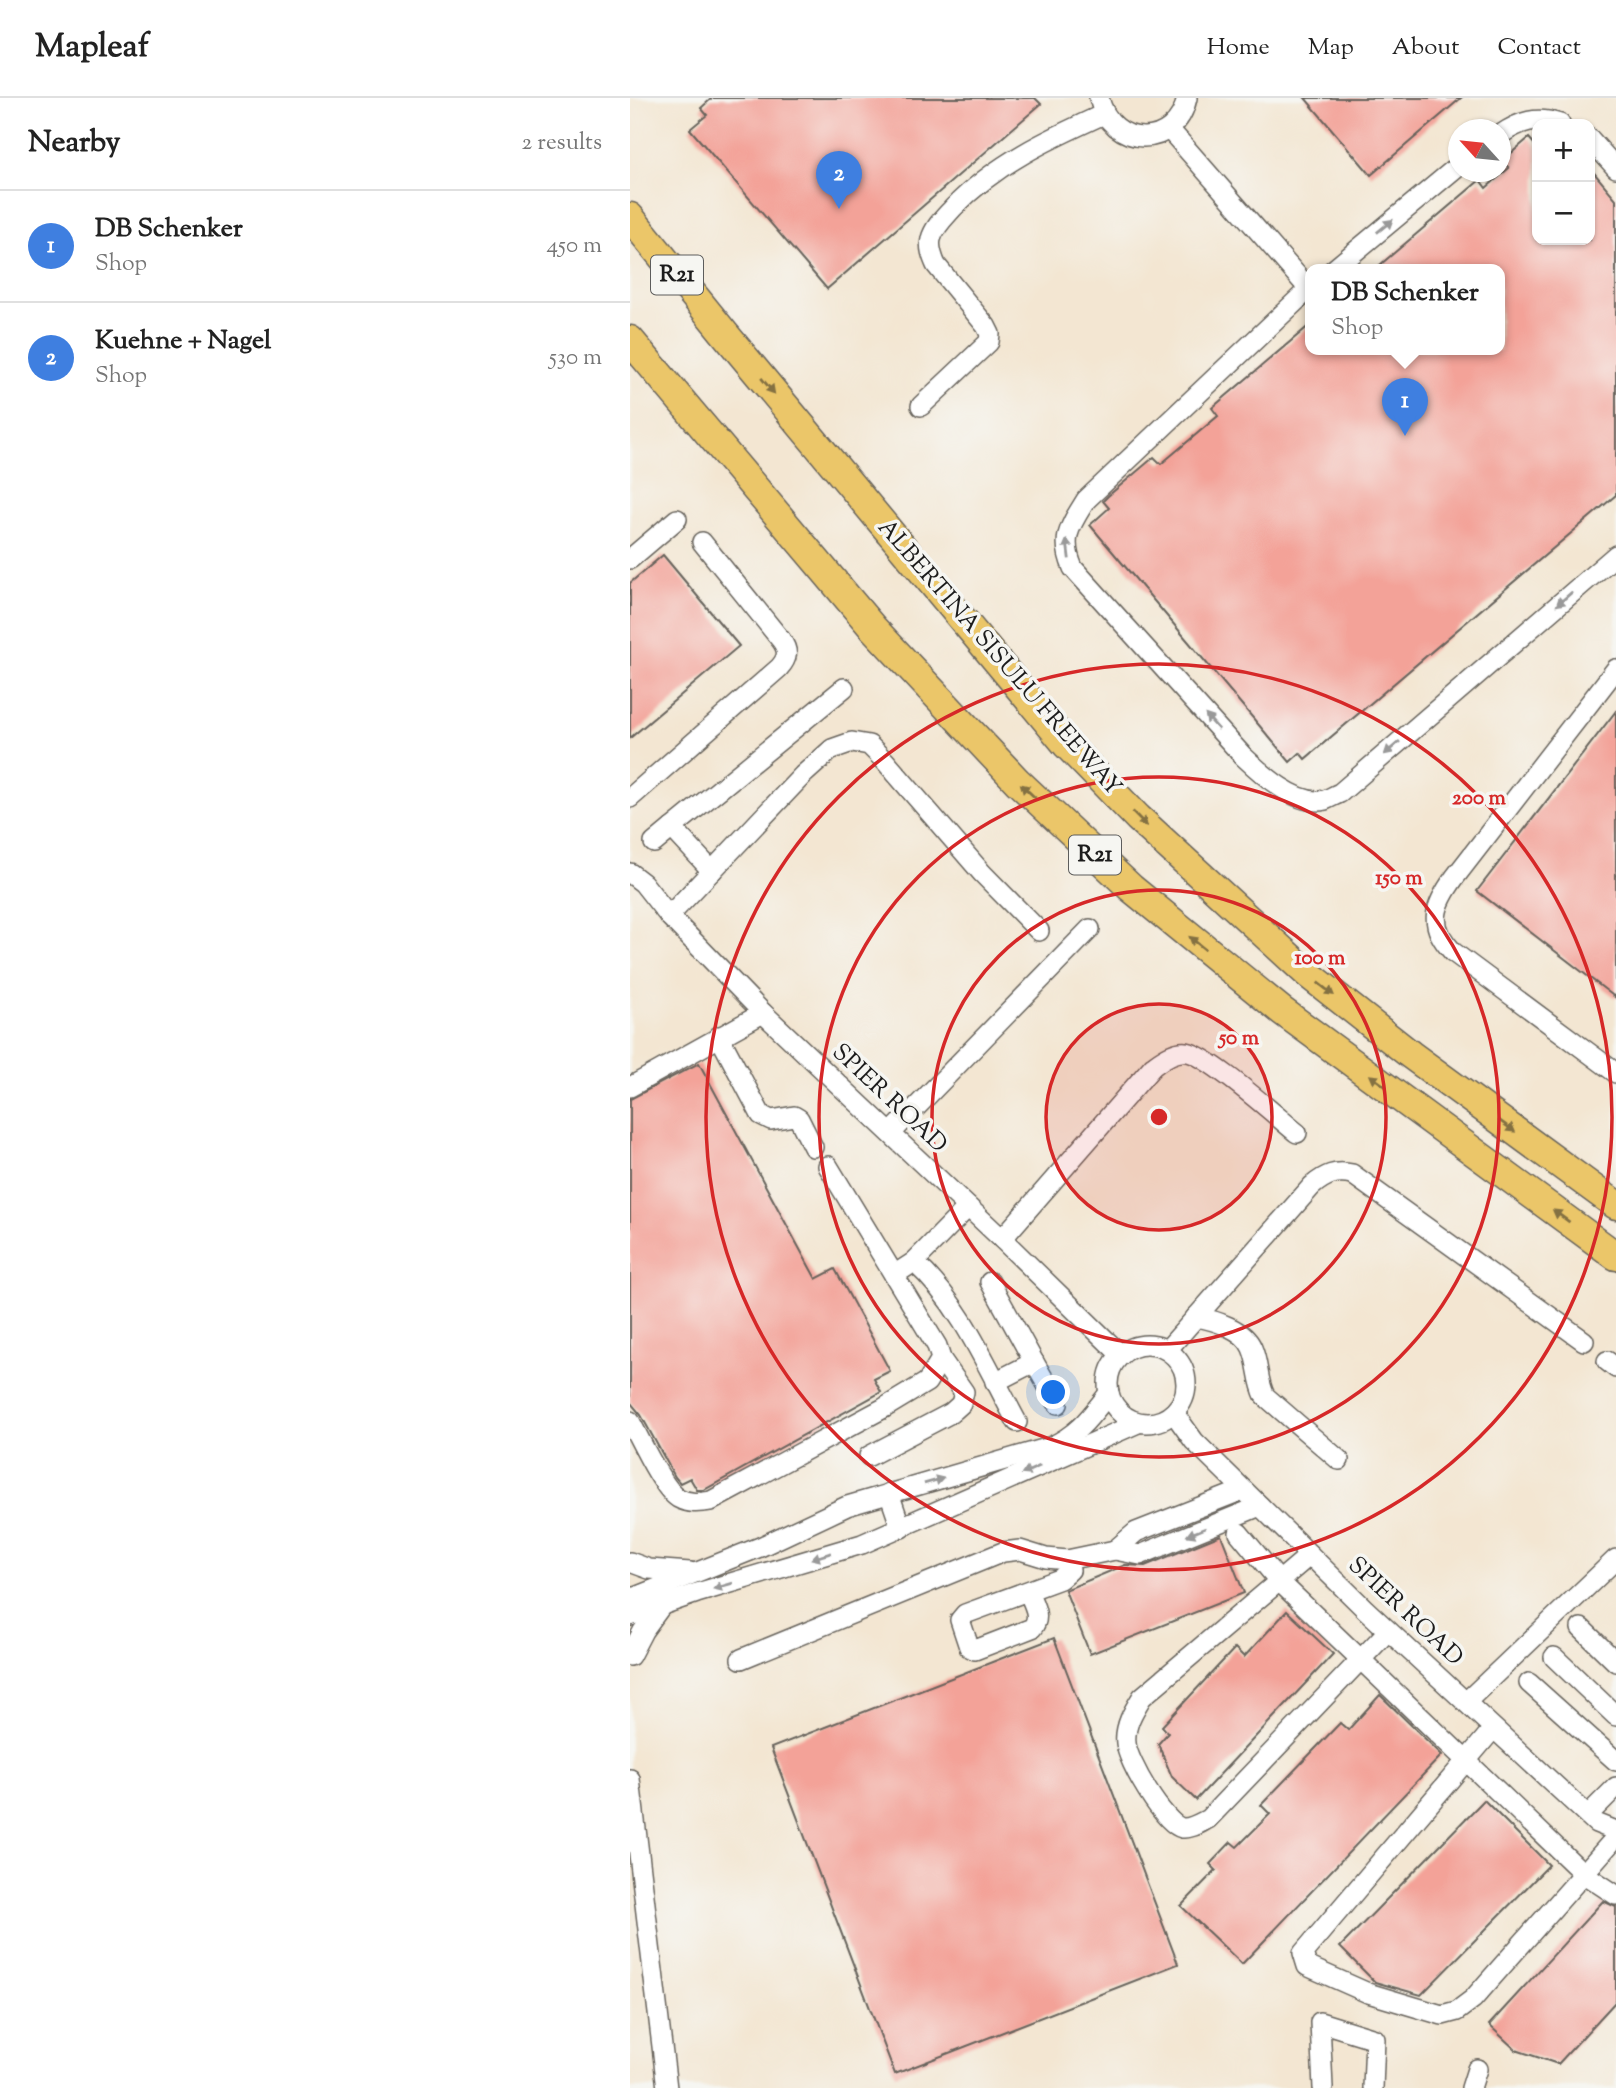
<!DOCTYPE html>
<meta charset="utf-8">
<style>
:root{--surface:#fff;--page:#f6f6f6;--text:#222;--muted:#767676;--line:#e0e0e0;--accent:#ea580c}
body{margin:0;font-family:"Sorts Mill Goudy",serif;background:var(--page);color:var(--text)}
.controls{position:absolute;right:21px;top:21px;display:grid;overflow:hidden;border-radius:14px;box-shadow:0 2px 5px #0004}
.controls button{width:63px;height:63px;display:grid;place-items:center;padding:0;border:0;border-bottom:2px solid var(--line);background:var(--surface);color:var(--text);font:35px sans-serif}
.compass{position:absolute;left:818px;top:21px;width:63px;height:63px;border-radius:50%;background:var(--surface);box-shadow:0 2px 5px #0004;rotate:297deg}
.you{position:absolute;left:424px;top:1295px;width:24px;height:24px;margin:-18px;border:5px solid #fff;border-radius:50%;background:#1a73e8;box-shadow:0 0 0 10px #1a73e833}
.badge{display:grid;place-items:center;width:46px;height:46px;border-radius:50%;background:var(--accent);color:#fff;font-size:23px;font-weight:700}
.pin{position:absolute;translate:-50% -58px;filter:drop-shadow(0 2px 4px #0008)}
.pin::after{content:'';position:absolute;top:37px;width:24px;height:21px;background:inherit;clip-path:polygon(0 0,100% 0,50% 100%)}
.popup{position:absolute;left:675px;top:166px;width:200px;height:91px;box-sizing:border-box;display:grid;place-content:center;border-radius:14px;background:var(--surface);filter:drop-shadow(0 2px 5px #0005);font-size:23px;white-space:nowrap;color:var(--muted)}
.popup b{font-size:26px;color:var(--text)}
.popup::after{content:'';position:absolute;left:50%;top:100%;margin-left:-14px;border:14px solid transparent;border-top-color:var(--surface)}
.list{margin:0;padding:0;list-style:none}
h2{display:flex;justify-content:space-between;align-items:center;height:91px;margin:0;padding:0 28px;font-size:30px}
h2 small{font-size:23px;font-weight:400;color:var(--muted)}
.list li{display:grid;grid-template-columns:46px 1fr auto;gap:21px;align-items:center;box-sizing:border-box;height:112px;padding:0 28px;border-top:2px solid var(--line)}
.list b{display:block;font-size:26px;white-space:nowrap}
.list p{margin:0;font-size:23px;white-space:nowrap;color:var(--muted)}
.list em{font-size:23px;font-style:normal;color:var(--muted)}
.map{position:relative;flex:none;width:986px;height:1990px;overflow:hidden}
header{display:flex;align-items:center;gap:42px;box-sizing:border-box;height:98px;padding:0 35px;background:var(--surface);border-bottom:2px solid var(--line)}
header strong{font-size:33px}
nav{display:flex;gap:38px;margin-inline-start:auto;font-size:24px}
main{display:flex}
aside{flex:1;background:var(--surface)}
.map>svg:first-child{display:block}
.building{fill:#f3a298}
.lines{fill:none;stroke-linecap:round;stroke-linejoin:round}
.minor-casing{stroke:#67635c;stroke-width:22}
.highway-casing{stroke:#67635c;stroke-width:31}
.minor{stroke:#fff;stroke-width:19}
.highway{stroke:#ebc669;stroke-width:28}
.oneway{fill:#999}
.oneway2{fill:#847142}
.ring{fill:none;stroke:#d62828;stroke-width:3.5}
.labels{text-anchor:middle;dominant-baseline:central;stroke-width:7;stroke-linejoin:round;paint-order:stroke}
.shield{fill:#f6f6f2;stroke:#5d5d5c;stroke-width:2}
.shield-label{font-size:23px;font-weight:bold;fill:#1c1c1c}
.street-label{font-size:24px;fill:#1c1c1c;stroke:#f6f6f2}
.centre{fill:#d62828;stroke:#f6f6f2;stroke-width:3.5}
.ring-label{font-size:21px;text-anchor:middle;font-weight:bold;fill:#d62828;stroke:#f6f6f2;stroke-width:7;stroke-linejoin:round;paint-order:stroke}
</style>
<header>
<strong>Mapleaf</strong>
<nav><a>Home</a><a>Map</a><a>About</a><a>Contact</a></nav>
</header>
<main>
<aside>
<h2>Nearby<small>2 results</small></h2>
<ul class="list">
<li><span class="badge" style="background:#3f7fe0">1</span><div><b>DB Schenker</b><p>Shop</p></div><em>450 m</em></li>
<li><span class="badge" style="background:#3f7fe0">2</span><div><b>Kuehne + Nagel</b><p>Shop</p></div><em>530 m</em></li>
</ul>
</aside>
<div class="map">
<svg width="986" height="1990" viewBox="0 0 986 1990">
<rect width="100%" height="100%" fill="#f6f6f2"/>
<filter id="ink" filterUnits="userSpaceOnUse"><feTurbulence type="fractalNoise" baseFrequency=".0143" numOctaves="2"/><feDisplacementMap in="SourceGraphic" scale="14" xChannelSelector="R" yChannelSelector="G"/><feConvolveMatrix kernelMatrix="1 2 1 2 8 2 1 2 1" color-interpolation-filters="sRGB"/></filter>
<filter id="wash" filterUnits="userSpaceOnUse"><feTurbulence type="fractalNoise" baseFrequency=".00686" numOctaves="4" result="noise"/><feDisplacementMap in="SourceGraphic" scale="28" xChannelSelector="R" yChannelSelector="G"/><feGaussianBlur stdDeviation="1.57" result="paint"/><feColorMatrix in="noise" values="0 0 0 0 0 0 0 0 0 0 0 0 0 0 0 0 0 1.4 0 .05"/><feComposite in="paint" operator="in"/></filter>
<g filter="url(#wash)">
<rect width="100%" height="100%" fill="#f3e6d2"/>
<g id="blocks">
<!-- building -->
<g class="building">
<path d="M82 0H405L411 6 197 191 60 31 77 17 71 10Z"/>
<path d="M675 0H831L741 77Z"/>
<path d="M899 40 907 49V142H960V70L986 101V397L675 661 670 655 660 664 460 427 479 410 473 403 478 398 524 359 531 366 588 318 582 310 681 226V252H870V172H744L850 82 856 90 879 70 872 63Z"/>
<path d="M33 457 109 548 0 640V485Z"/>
<path d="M986 613V900L847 793Z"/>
<path d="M69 965 186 1181 205 1171 260 1273 244 1281 251 1294 74 1392H67L60 1380 50 1385 45 1379 11 1317 0 1304V1001Z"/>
<path d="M591 1437 614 1495 460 1556 435 1492 495 1467 515 1468Z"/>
<path d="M657 1513 703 1556 566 1702 542 1679 528 1646 538 1635 532 1628 605 1550 614 1559Z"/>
<path d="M424 1540 548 1866 265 1976 141 1650Z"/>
<path d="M750 1597 812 1657 612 1866 551 1808 586 1772 580 1766 601 1744 607 1749 640 1716 631 1707 710 1625 718 1632Z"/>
<path d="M854 1702 919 1767 791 1897 745 1884 710 1849Z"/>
<path d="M973 1803 986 1809V1903L928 1966 886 1952 859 1927Z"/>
</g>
</g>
</g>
<g filter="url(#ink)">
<use href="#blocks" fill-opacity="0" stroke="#67635c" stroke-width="2"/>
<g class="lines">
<!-- minor casing -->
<g class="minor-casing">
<g id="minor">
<path d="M469 0C481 51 546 53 557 0"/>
<path d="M540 32 679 191"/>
<path d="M870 37C890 23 907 18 930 26"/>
<path d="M960 41 986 70"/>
<path d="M703 172 828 68"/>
<path d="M680 190 456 402C440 428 430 440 443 470L613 658C631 675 667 709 695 702 700 700 705 697 710 695L986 457"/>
<path d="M291 308 359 244 360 236 356 228 306 167C302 158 299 150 301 141 304 129 315 119 323 110 366 65 419 41 474 16"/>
<path d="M0 461 47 421"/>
<path d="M986 571 825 779C804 808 797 827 823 854L986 975"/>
<path d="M0 700 149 570C158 560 159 553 151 542L72 444"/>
<path d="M24 745 42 730"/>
<path d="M82 773 42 730 214 590"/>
<path d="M0 775 13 785 39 818 133 915 372 1141 491 1257"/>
<path d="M39 818 173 677 202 651 222 644 239 647 255 663 352 775 409 833"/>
<path d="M89 938 131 1017 141 1022 164 1018 169 1021 183 1049"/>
<path d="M0 989 133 915"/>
<path d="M261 1035 460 831"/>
<path d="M198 1068 264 1177"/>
<path d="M372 1141 523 968C533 961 545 952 557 954 580 958 646 1018 667 1035"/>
<path d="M284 1164C331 1206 357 1269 387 1324"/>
<path d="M360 1184 404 1264"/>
<path d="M566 1219C585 1222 614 1231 622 1250 629 1266 627 1282 635 1298L709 1362"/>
<circle cx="517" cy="1286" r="39"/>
<path d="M537 1252 682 1088C695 1077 706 1072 722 1076L954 1243"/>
<path d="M977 1263 986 1270"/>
<path d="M365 1284 404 1264 428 1306"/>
<path d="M544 1315 564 1343 735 1511 966 1725 986 1733"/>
<path d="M0 1323C10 1341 32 1390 48 1400 59 1406 69 1405 81 1403L254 1310 297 1284 311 1261 307 1248 264 1177 284 1164 338 1109"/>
<path d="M239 1358 321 1315 331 1306 334 1294 311 1261"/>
<path d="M259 1395 271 1430"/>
<path d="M609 1435 649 1483 954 1776 986 1797"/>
<path d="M485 1452 506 1434 613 1392"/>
<path d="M680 1457 512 1599C504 1612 494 1628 496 1645 497 1663 534 1726 552 1730 561 1731 570 1725 578 1721L758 1533"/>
<path d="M0 1464 19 1471 60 1474"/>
<path d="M398 1493C403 1506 412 1519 402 1530L345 1552 339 1549 330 1522 335 1516 430 1481 440 1472 437 1462"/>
<path d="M0 1501 130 1449 217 1408 420 1349C449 1336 460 1319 479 1295"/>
<path d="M0 1518 67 1495 232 1446 508 1325"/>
<path d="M951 1530 986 1564"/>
<path d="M0 1558 13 1533 32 1507"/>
<path d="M924 1559 986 1618"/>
<path d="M111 1561 373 1454 390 1452 416 1460 437 1462 485 1452 510 1457 630 1408"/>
<path d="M899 1585 986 1663"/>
<path d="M836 1604 986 1461"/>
<path d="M863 1631 673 1855 677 1868 738 1895 812 1917 827 1913 843 1901 986 1739"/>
<path d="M0 1681 37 1990"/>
<path d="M958 1717 986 1689"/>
<path d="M693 1990 690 1924 745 1941 743 1990"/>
<path d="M841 1990 847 1971"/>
</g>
</g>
<!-- highway casing -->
<g class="highway-casing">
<g id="highway">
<path d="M0 119 95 236 437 647 508 720 678 876 781 957 986 1107"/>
<path d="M0 242 243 530 387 683 501 790 652 913 986 1158"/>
</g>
</g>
<!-- minor -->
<use href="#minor" class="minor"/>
<!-- highway -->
<use href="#highway" class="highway"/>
</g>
<!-- one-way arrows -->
<defs><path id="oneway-solid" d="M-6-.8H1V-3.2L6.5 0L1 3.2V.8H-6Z" transform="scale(1.75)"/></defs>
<g class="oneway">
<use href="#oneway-solid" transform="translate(755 128) rotate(-39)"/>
<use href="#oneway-solid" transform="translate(438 451) rotate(-97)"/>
<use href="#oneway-solid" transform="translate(934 501) rotate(139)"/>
<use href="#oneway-solid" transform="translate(582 624) rotate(-132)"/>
<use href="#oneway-solid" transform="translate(762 650) rotate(139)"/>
<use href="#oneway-solid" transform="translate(401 1372) rotate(156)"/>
<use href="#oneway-solid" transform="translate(304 1383) rotate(-16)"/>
<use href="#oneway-solid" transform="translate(566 1434) rotate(158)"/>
<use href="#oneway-solid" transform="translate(191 1458) rotate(163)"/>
<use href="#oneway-solid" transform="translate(93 1488) rotate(164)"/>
</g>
<g class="oneway2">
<use href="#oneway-solid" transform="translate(138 288) rotate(50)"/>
<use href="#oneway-solid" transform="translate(398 693) rotate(-137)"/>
<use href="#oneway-solid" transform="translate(510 721) rotate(45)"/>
<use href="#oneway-solid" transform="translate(567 845) rotate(-141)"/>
<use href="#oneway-solid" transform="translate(696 891) rotate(38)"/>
<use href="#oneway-solid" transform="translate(748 983) rotate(-144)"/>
<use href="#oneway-solid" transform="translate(877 1028) rotate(36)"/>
<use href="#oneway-solid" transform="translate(931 1118) rotate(-144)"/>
</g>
</g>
<!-- distance rings -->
<circle cx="529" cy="1019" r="113" fill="#d62828" fill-opacity=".12"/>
<g class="ring">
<circle cx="529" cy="1019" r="113"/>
<circle cx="529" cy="1019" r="227"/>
<circle cx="529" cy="1019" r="340"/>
<circle cx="529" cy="1019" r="453"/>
</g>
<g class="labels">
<!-- shield labels -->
<g class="shield">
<rect x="21" y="157.5" width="52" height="39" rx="5"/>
<rect x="439" y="737.5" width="52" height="39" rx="5"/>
</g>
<g class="shield-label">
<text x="47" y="177">R21</text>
<text x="465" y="757">R21</text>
</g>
<!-- street labels -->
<g class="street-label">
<text transform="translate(369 560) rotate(49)">ALBERTINA SISULU FREEWAY</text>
<text transform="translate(259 1001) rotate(43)">SPIER ROAD</text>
<text transform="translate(775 1514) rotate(43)">SPIER ROAD</text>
</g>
</g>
<circle cx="529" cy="1019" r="10" class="centre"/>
<g class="ring-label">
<text x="849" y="706">200 m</text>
<text x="769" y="786">150 m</text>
<text x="690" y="866">100 m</text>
<text x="609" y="946">50 m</text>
</g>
</svg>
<div class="controls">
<button>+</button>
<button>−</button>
</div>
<svg class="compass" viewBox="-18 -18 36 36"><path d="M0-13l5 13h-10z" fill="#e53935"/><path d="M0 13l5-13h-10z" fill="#767676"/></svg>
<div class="you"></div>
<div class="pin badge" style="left:775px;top:338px;background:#3f7fe0">1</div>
<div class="popup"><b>DB Schenker</b>Shop</div>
<div class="pin badge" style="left:209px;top:111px;background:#3f7fe0">2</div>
</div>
</main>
